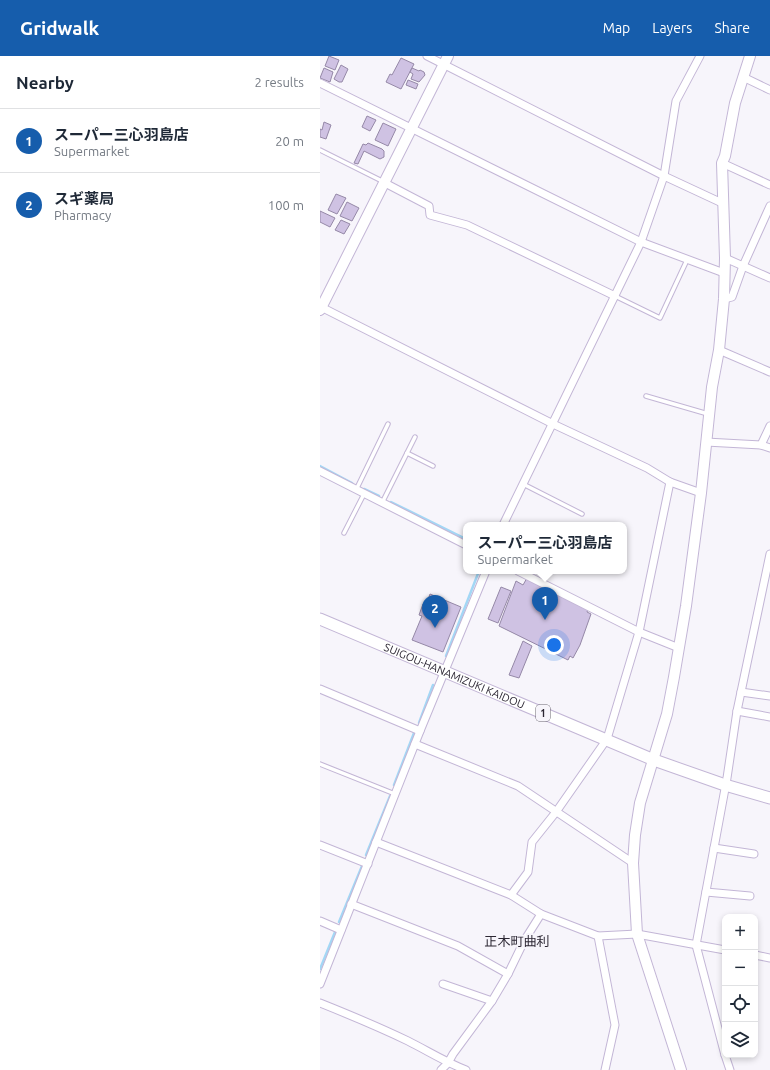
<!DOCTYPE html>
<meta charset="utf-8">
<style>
:root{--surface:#fff;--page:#f6f6f7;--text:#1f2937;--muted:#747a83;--line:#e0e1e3;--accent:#165dac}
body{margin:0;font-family:Ubuntu,"Noto Sans JP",sans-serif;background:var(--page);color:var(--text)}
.controls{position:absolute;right:12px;bottom:12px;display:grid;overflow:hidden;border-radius:8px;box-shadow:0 2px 6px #0003}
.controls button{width:36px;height:36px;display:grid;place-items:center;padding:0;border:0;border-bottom:1px solid var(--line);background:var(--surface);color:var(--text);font:20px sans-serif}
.you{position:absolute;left:234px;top:589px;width:14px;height:14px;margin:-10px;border:3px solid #fff;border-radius:50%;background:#1a73e8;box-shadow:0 0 0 6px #1a73e833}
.badge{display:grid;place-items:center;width:26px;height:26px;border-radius:50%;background:var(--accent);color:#fff;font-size:13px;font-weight:700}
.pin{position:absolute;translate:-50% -33px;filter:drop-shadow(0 1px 2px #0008)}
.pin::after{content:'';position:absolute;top:21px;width:14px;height:12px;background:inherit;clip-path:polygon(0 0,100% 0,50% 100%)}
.popup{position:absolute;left:143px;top:466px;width:164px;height:52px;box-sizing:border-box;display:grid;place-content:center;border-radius:8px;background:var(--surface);filter:drop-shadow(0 1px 3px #0005);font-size:13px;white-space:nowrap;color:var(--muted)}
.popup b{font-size:15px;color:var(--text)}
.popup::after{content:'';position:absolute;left:50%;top:100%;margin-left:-8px;border:8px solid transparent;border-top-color:var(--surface)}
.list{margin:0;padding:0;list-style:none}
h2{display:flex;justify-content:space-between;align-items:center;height:52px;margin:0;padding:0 16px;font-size:17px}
h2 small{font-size:13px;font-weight:400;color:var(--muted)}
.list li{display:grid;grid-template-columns:26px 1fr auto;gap:12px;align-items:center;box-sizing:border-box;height:64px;padding:0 16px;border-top:1px solid var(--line)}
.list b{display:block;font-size:15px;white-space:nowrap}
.list p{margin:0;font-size:13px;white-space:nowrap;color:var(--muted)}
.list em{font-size:13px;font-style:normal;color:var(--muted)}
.icon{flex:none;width:22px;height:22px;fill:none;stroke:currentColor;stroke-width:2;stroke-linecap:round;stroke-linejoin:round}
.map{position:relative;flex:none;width:450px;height:1014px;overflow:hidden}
header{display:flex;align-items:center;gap:24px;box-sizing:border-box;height:56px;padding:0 20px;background:var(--accent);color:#fff}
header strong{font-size:19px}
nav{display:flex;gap:22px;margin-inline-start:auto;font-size:14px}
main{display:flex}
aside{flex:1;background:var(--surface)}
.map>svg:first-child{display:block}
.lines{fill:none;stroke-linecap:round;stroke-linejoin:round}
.stream{stroke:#a3d7f5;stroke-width:2.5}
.building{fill:#cfc2e3;stroke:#9588a7}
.lane-casing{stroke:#c3b6d6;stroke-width:5.5}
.street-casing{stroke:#c3b6d6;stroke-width:9}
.secondary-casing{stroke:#c3b6d6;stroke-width:12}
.primary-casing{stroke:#c3b6d6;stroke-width:13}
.lane{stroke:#fff;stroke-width:3.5}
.street{stroke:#fff;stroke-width:7}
.secondary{stroke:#fff;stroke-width:10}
.primary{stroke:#fff;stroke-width:11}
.labels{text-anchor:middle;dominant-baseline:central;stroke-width:4;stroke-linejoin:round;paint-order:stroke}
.shield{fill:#f7f5fb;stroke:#69656f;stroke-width:1}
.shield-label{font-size:10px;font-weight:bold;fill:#2c2733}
.street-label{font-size:11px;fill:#2c2733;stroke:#f7f5fb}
.quarter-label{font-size:13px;fill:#2c2733;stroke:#f7f5fb}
</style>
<header>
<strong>Gridwalk</strong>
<nav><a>Map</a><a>Layers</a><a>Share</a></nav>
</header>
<main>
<aside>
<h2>Nearby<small>2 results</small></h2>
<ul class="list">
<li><span class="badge">1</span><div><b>スーパー三心羽島店</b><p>Supermarket</p></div><em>20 m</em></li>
<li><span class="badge">2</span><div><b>スギ薬局</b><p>Pharmacy</p></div><em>100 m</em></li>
</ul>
</aside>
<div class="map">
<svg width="450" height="1014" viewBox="0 0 450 1014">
<rect width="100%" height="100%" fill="#f7f5fb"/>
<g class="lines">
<!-- stream -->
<g class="stream">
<path d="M0 410 32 427"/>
<path d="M44 433 59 440"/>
<path d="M71 446 146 483"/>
<path d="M126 600 159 515"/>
<path d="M99 667 113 629"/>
<path d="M74 729 94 677"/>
<path d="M46 799 70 740"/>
<path d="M19 866 42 810"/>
<path d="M0 913 15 876"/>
</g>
</g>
<!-- building -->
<g class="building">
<path d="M9 0 19 4 15 14 5 10Z"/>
<path d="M81 2 94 8 81 33 66 26 70 18 72 19Z"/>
<path d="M21 9 28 13 22 26H19L14 23Z"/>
<path d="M4 12 13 16 10 26 0 22Z"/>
<path d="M92 12 99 15 100 14 104 16 105 19 99 26 91 23 93 18 90 16Z"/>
<path d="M88 24 98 28 96 33 86 29Z"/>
<path d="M47 60 56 64 50 75 42 71Z"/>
<path d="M4 66 11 69 6 83 0 81V73L2 74Z"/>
<path d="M63 67 76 73 68 90 55 84Z"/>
<path d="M48 87 62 93 64 95V101L60 103 44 95 38 108 34 107 43 88 46 89Z"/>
<path d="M16 138 26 142 17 158 8 154Z"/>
<path d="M27 146 39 152 32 165 20 160Z"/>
<path d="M0 155 15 162 10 171 0 166Z"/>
<path d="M21 164 30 168 24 178 15 174Z"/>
<path d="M207 522 268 553 267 556 271 558 260 589 253 602 250 600 248 604 179 570 196 525 203 529Z"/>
<path d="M181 531 191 535 178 567 168 563Z"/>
<path d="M110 538 141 551 123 596 92 584 102 560 99 559 103 548 106 549Z"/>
<path d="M203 585 212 590 199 622 189 619Z"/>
</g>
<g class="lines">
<!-- lane casing -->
<g class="lane-casing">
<g id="lane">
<path d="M0 94 62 125"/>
<path d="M295 240 340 262 367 204"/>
<path d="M326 340 388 358"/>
<path d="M87 397 113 410"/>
<path d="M203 428 262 458"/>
<path d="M36 434 68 368"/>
<path d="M62 447 95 381"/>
<path d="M24 477 44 438"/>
<path d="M0 708 75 738"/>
</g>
</g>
<!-- street casing -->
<g class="street-casing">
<g id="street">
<path d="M107 0 344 120 402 147"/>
<path d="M423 21 450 34"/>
<path d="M0 27 321 186 404 217"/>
<path d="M402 107 450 129"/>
<path d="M63 126 109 150 110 159 147 169 295 240"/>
<path d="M405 202 450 222"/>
<path d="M404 243 412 241 423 210 450 150"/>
<path d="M1 251 233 368 327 412 350 426 381 437"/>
<path d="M399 294 450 316"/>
<path d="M386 386 441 389 450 392"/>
<path d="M441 389 450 370"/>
<path d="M0 415 146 489"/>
<path d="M183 469 321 186 344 120 356 45 380 0"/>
<path d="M198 515 319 576 359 592"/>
<path d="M0 633 100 675"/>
<path d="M421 636 450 640"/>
<path d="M417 655 450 661"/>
<path d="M95 688 198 730 313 807"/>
<path d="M56 786 191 839 221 858 278 880 317 878 405 894"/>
<path d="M0 789 48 808"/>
<path d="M394 792 434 798"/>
<path d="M386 836 430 840"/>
<path d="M191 839 208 816 212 786 236 756 287 683 319 576 350 426"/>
<path d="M31 848 138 890 188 918"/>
<path d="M0 865 21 874"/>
<path d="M278 880 295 969 285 1014"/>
<path d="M435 899 450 902"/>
<path d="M0 928 100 675 166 515"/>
<path d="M123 928 172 945"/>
<path d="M0 947C30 959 59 971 88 985 108 995 125 1006 146 1014"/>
<path d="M405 999 376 889 407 722 417 655 450 498"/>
<path d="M405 999 410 1014"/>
<path d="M121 1014 128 1007 133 998 172 945 188 918 204 885 221 858"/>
</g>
</g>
<!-- secondary casing -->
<g class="secondary-casing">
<g id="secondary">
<path d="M0 254 128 0"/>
<path d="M361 1014 317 878 313 807 315 779 320 747 347 658 354 621 366 550 381 437 392 331 399 294 404 243 405 202 402 107 405 100 415 47 430 0"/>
</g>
</g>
<!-- primary casing -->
<g class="primary-casing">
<g id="primary">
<path id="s1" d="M0 563 334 704 405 729 450 742"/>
</g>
</g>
<!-- lane -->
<use href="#lane" class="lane"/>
<!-- street -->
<use href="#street" class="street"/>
<!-- secondary -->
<use href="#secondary" class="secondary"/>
<!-- primary -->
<use href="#primary" class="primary"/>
</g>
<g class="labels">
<!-- shield labels -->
<rect class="shield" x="216" y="649" width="14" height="16" rx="3"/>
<g class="shield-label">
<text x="223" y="657">1</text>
</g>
<!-- street labels -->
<g class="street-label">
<text stroke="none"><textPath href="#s1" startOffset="146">SUIGOU-HANAMIZUKI KAIDOU</textPath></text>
</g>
<!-- quarter labels -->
<g class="quarter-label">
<text x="197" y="885">正木町曲利</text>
</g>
</g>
</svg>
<div class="controls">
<button>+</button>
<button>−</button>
<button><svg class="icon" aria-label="locate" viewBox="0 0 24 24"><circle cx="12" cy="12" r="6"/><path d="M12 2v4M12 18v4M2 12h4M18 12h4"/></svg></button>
<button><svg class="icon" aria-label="layers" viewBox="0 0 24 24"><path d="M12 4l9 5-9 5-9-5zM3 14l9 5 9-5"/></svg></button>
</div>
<div class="you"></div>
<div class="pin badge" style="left:225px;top:564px">1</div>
<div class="popup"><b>スーパー三心羽島店</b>Supermarket</div>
<div class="pin badge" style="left:115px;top:572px">2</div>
</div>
</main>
